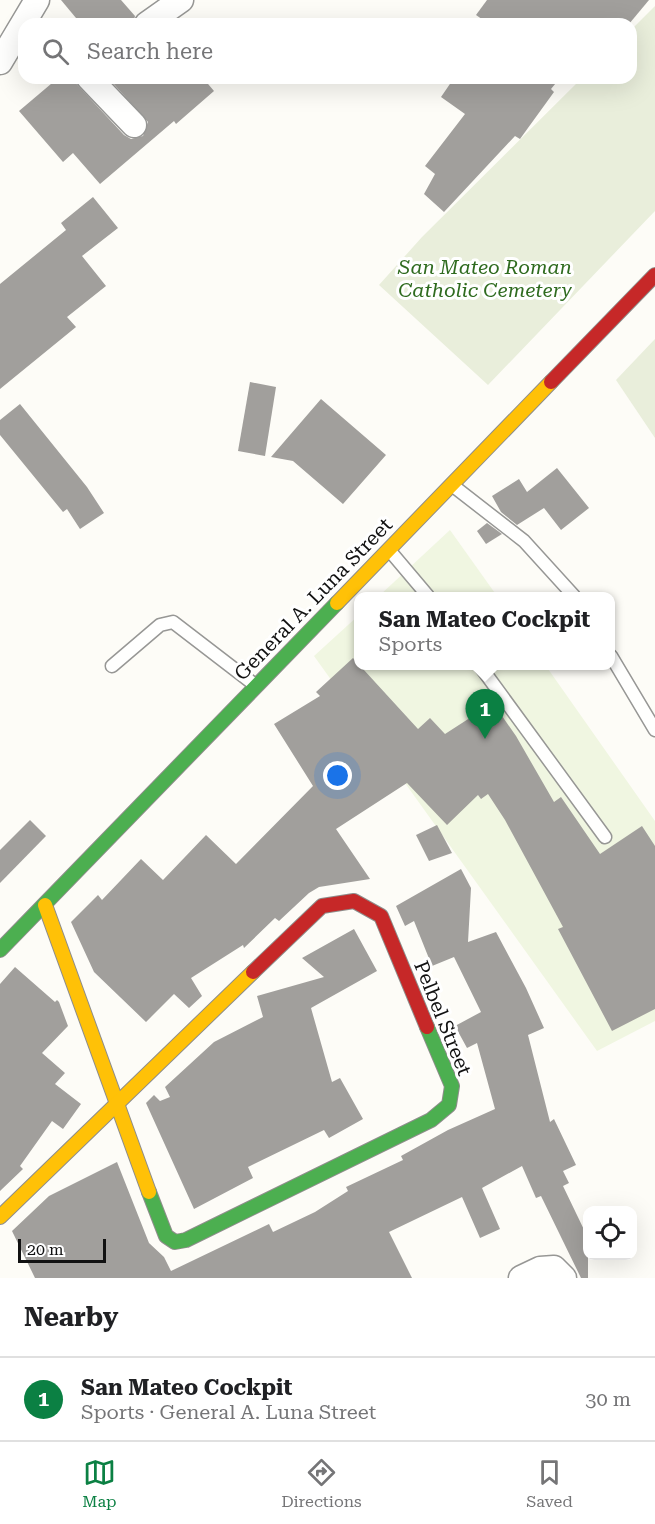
<!DOCTYPE html>
<meta charset="utf-8">
<style>
:root{--surface:#fff;--page:#f2f2f2;--text:#202124;--muted:#757577;--line:#e0e0e0;--accent:#0b8043}
body{margin:0;font-family:"Roboto Serif",serif;background:var(--page);color:var(--text)}
.controls{position:absolute;right:18px;bottom:18px;display:grid;overflow:hidden;border-radius:12px;box-shadow:0 6px 24px #0002}
.controls button{width:54px;height:54px;display:grid;place-items:center;padding:0;border:0;border-bottom:2px solid var(--line);background:var(--surface);color:var(--text);font:30px sans-serif}
.scale{position:absolute;left:18px;bottom:15px;width:88px;box-sizing:border-box;padding-left:6px;border:3px solid #111;border-top:0;font-size:16px;line-height:21px;white-space:nowrap;color:#111;-webkit-text-stroke:4px #fff;paint-order:stroke}
.you{position:absolute;left:338px;top:776px;width:21px;height:21px;margin:-15px;border:4px solid #fff;border-radius:50%;background:#1a73e8;box-shadow:0 0 0 9px #1a73e833}
.badge{display:grid;place-items:center;width:39px;height:39px;border-radius:50%;background:var(--accent);color:#fff;font-size:20px;font-weight:700}
.pin{position:absolute;translate:-50% -50px;filter:drop-shadow(0 2px 3px #0008)}
.pin::after{content:'';position:absolute;top:32px;width:21px;height:18px;background:inherit;clip-path:polygon(0 0,100% 0,50% 100%)}
.popup{position:absolute;left:354px;top:592px;width:261px;height:78px;box-sizing:border-box;display:grid;place-content:center;border-radius:12px;background:var(--surface);filter:drop-shadow(0 2px 4px #0005);font-size:20px;white-space:nowrap;color:var(--muted)}
.popup b{font-size:22px;color:var(--text)}
.popup::after{content:'';position:absolute;left:50%;top:100%;margin-left:-12px;border:12px solid transparent;border-top-color:var(--surface)}
.list{margin:0;padding:0;list-style:none}
h2{display:flex;justify-content:space-between;align-items:center;height:78px;margin:0;padding:0 24px;font-size:26px}
h2 small{font-size:20px;font-weight:400;color:var(--muted)}
.list li{display:grid;grid-template-columns:39px 1fr auto;gap:18px;align-items:center;box-sizing:border-box;height:84px;padding:0 24px;border-top:2px solid var(--line)}
.list b{display:block;font-size:22px;white-space:nowrap}
.list p{margin:0;font-size:20px;white-space:nowrap;color:var(--muted)}
.list em{font-size:20px;font-style:normal;color:var(--muted)}
.icon{flex:none;width:33px;height:33px;fill:none;stroke:currentColor;stroke-width:2;stroke-linecap:round;stroke-linejoin:round}
.map{position:relative;flex:none;width:655px;height:1278px;overflow:hidden}
.search{position:absolute;background:var(--surface);box-shadow:0 6px 24px #0002;left:18px;right:18px;top:18px;height:66px;display:flex;align-items:center;gap:15px;box-sizing:border-box;padding:0 21px;border-radius:18px;color:var(--muted);font-size:22px}
.sheet{height:162px;background:var(--surface)}
nav{display:flex;justify-content:space-around;align-items:center;box-sizing:border-box;height:84px;border-top:2px solid var(--line);background:var(--surface);font-size:16px;color:var(--muted)}
nav a{display:grid;justify-items:center;gap:3px}
nav .on{color:var(--accent)}
.map>svg:first-child{display:block}
.cemetery{fill:#e9eedb}
.pitch{fill:#f0f6e1}
.building{fill:#a19f9c}
.lines{fill:none;stroke-linecap:round;stroke-linejoin:round}
.lane-casing{stroke:#979795;stroke-width:15}
.street-casing{stroke:#979795;stroke-width:27}
.fast-casing{stroke:#8e8d8b;stroke-width:16}
.slow-casing{stroke:#8e8d8b;stroke-width:16}
.jam-casing{stroke:#8e8d8b;stroke-width:16}
.lane{stroke:#fffffe;stroke-width:12}
.street{stroke:#fffffe;stroke-width:24}
.fast{stroke:#4caf50;stroke-width:14}
.slow{stroke:#ffc107;stroke-width:14}
.jam{stroke:#c62828;stroke-width:14}
.labels{text-anchor:middle;dominant-baseline:central;stroke-width:6;stroke-linejoin:round;paint-order:stroke}
.park-label{font-size:20px;font-style:italic;fill:#2f6b1f;stroke:#fff}
.street-label{font-size:20px;fill:#111;stroke:#fff}
</style>
<div class="map">
<svg width="655" height="1278" viewBox="0 0 655 1278">
<rect width="100%" height="100%" fill="#fdfcf7"/>
<!-- cemetery -->
<g class="cemetery">
<path d="M655 6V211L488 385 379 285 422 237 582 78H631V30Z"/>
<path d="M655 339V438L616 380Z"/>
</g>
<!-- pitch -->
<g class="pitch">
<path d="M450 530 497 596H379Z"/>
<path d="M359 615V666H546L655 821V1021L597 1051 314 656Z"/>
</g>
<!-- building -->
<g class="building">
<path d="M61 0H121L135 16 133 24H81Z"/>
<path d="M487 0H649L629 24H489L476 15Z"/>
<path d="M58 78H71L124 135 131 139 143 136 148 122 112 82 117 78H203L214 91 176 124 174 121 100 184 73 153 63 162 19 111Z"/>
<path d="M454 78H560L551 89 554 92 520 139 515 136 444 212 424 194 435 174 425 166 465 114 441 97Z"/>
<path d="M93 197 118 228 82 256 106 286 67 317 76 327 0 389V284L66 230 61 223Z"/>
<path d="M250 382 276 387 265 456 238 451Z"/>
<path d="M321 399 386 455 343 504 293 461 271 457Z"/>
<path d="M20 404 87 487 104 513 80 529 67 509 63 512 0 435V420Z"/>
<path d="M557 468 589 508 561 530 544 508 517 525 501 512 492 496 519 479 527 492Z"/>
<path d="M487 523 502 534 486 544 477 531Z"/>
<path d="M353 658 418 729 430 718 445 734 493 703 516 736 554 802 561 797 600 854 642 826 655 846V1009L612 1031 558 929 563 927 505 820 488 794 481 799 478 795 447 825 407 783 336 829 370 879 319 887 309 893 279 921 275 918 244 948 243 945 191 978 202 996 189 1008 174 994 146 1022 94 972 71 922 98 895 102 900 141 859 163 880 206 835 236 864 313 786 274 724 320 696 316 692Z"/>
<path d="M30 820 46 836 0 883V850Z"/>
<path d="M437 825 452 853 429 861 416 835Z"/>
<path d="M461 869 471 888 468 942 496 932 526 988 544 1028 528 1035 550 1122 554 1119 576 1165 563 1171 569 1183 563 1186 588 1238V1278H581L541 1196 536 1198 522 1166 482 1188 500 1229 480 1238 462 1197 389 1232 412 1278H35L12 1231 49 1196 117 1162 149 1243 164 1257 171 1271 269 1224 273 1232 315 1212 348 1191 346 1187 403 1160 401 1156 448 1130 495 1109 477 1043 467 1048 455 1026 481 1012 454 957 432 966 414 921 405 926 396 906Z"/>
<path d="M354 929 377 971 311 1008 332 1082 340 1078 363 1119 329 1138 324 1130 248 1167 253 1178 194 1209 146 1103 154 1095 160 1101 170 1097 165 1087 214 1042 263 1017 257 996 324 977 302 958Z"/>
<path d="M15 967 55 1002 57 1000 59 1002 68 1026 42 1053 65 1073 55 1084 81 1104 63 1129 52 1121 20 1166 23 1169 0 1191V984Z"/>
</g>
<g class="lines">
<!-- lane casing -->
<g class="lane-casing">
<g id="lane">
<path d="M452 485 524 541 574 596"/>
<path d="M390 551 428 596"/>
<path d="M611 656 655 730"/>
<path d="M112 666 160 625 173 622 255 685"/>
<path d="M480 666 605 837"/>
</g>
</g>
<!-- street casing -->
<g class="street-casing">
<g id="street">
<path d="M147 24 181 0"/>
<path d="M0 62 37 0"/>
<path d="M89 78 134 125"/>
<path d="M521 1278 540 1269 554 1268 564 1278"/>
</g>
</g>
<!-- fast casing -->
<g class="fast-casing">
<g id="fast">
<path d="M0 950 337 603"/>
<path d="M149 1192 166 1236 175 1242 186 1240 431 1120 449 1105 452 1086 427 1027"/>
</g>
</g>
<!-- slow casing -->
<g class="slow-casing">
<g id="slow">
<path d="M337 603 551 382"/>
<path d="M45 905 149 1192"/>
<path d="M0 1217 253 972"/>
</g>
</g>
<!-- jam casing -->
<g class="jam-casing">
<g id="jam">
<path d="M551 382 655 275"/>
<path d="M253 972 322 906 354 901 381 916 427 1027"/>
</g>
</g>
<!-- lane -->
<use href="#lane" class="lane"/>
<!-- street -->
<use href="#street" class="street"/>
<!-- fast -->
<use href="#fast" class="fast"/>
<!-- slow -->
<use href="#slow" class="slow"/>
<!-- jam -->
<use href="#jam" class="jam"/>
</g>
<g class="labels">
<!-- park labels -->
<g class="park-label">
<text x="485" y="267">San Mateo Roman<tspan x="485" dy="23">Catholic Cemetery</tspan></text>
</g>
<!-- street labels -->
<g class="street-label">
<text transform="translate(313 599) rotate(-46)">General A. Luna Street</text>
<text transform="translate(443 1018) rotate(68)">Pelbel Street</text>
</g>
</g>
</svg>
<div class="controls">
<button><svg class="icon" aria-label="locate" viewBox="0 0 24 24"><circle cx="12" cy="12" r="6"/><path d="M12 2v4M12 18v4M2 12h4M18 12h4"/></svg></button>
</div>
<div class="scale">20 m</div>
<div class="you"></div>
<div class="pin badge" style="left:485px;top:739px">1</div>
<div class="popup"><b>San Mateo Cockpit</b>Sports</div>
<div class="search"><svg class="icon" aria-label="search" viewBox="0 0 24 24"><circle cx="10" cy="10" r="6"/><path d="M15 15l6 6"/></svg>Search here</div>
</div>
<section class="sheet">
<h2>Nearby<small></small></h2>
<ul class="list">
<li><span class="badge">1</span><div><b>San Mateo Cockpit</b><p>Sports · General A. Luna Street</p></div><em>30 m</em></li>
</ul>
</section>
<nav>
<a class="on"><svg class="icon" aria-label="map" viewBox="0 0 24 24"><path d="M3 6l6-2 6 2 6-2v14l-6 2-6-2-6 2zM9 4v14M15 6v14"/></svg>Map</a>
<a><svg class="icon" aria-label="directions" viewBox="0 0 24 24"><path d="M12 3l9 9-9 9-9-9zM9 14v-3h6M13 9l2 2-2 2"/></svg>Directions</a>
<a><svg class="icon" aria-label="saved" viewBox="0 0 24 24"><path d="M7 4h10v16l-5-4-5 4z"/></svg>Saved</a>
</nav>
